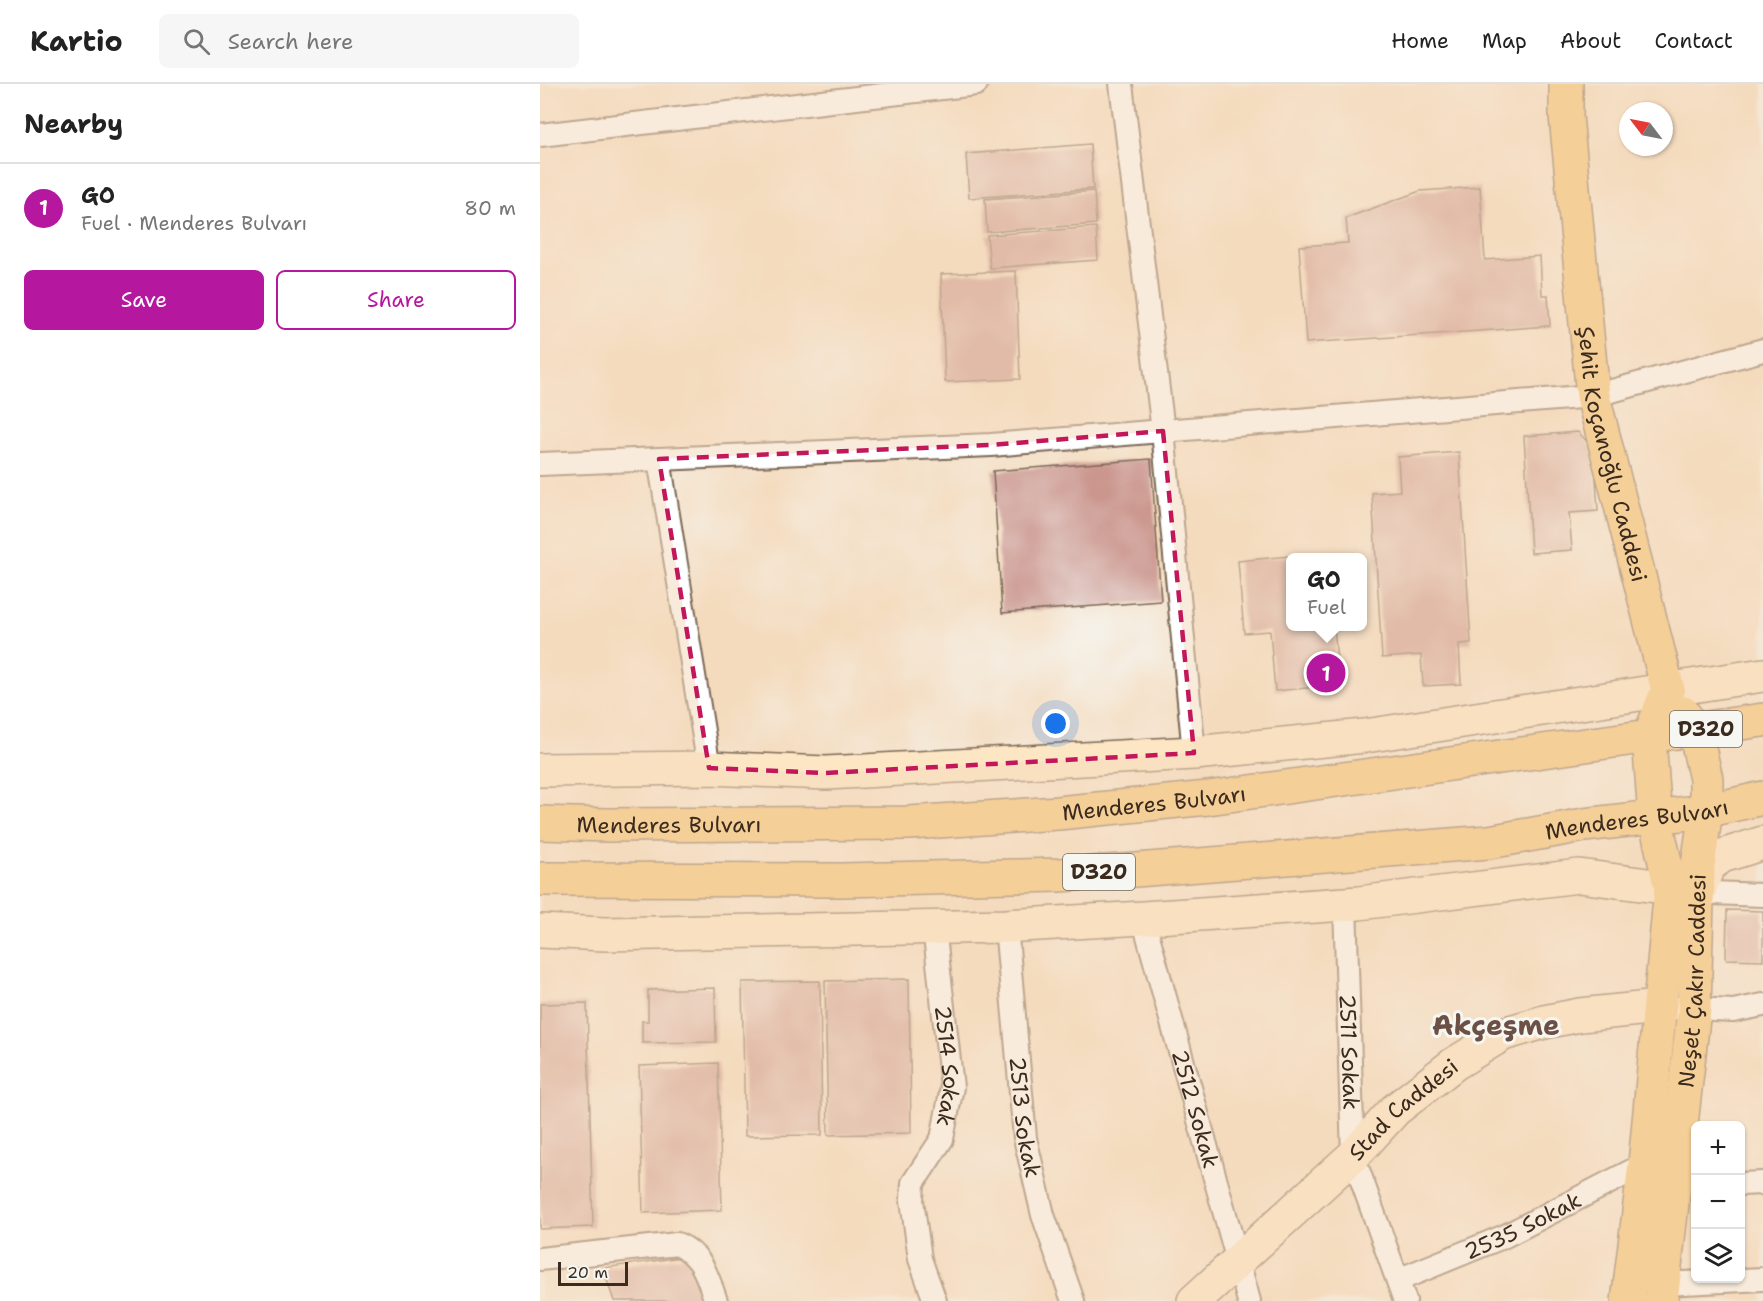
<!DOCTYPE html>
<meta charset="utf-8">
<style>
:root{--surface:#fff;--page:#f6f6f6;--text:#222;--muted:#767676;--line:#e0e0e0;--accent:#b5179e}
body{margin:0;font-family:"Shantell Sans",sans-serif;background:var(--page);color:var(--text)}
.controls{position:absolute;right:18px;bottom:18px;display:grid;overflow:hidden;border-radius:9px;box-shadow:0 2px 4px #0004}
.controls button{width:54px;height:54px;display:grid;place-items:center;padding:0;border:0;border-bottom:2px solid var(--line);background:var(--surface);color:var(--text);font:30px sans-serif}
.compass{position:absolute;left:1079px;top:18px;width:54px;height:54px;border-radius:50%;background:var(--surface);box-shadow:0 2px 4px #0004;rotate:302deg}
.scale{position:absolute;left:18px;bottom:15px;width:70px;box-sizing:border-box;padding-left:6px;border:3px solid #3b2a1e;border-top:0;font-size:16px;line-height:21px;white-space:nowrap;color:#3b2a1e;-webkit-text-stroke:4px #f6f6f2;paint-order:stroke}
.you{position:absolute;left:516px;top:640px;width:21px;height:21px;margin:-15px;border:4px solid #fff;border-radius:50%;background:#1a73e8;box-shadow:0 0 0 9px #1a73e833}
.badge{display:grid;place-items:center;width:39px;height:39px;border-radius:50%;background:var(--accent);color:#fff;font-size:20px;font-weight:700}
.pin{position:absolute;translate:-50% -50%;border:3px solid #fff;box-shadow:0 2px 6px #0006}
.popup{position:absolute;left:746px;top:469px;width:81px;height:78px;box-sizing:border-box;display:grid;place-content:center;border-radius:9px;background:var(--surface);filter:drop-shadow(0 2px 4px #0005);font-size:20px;white-space:nowrap;color:var(--muted)}
.popup b{font-size:22px;color:var(--text)}
.popup::after{content:'';position:absolute;left:50%;top:100%;margin-left:-12px;border:12px solid transparent;border-top-color:var(--surface)}
.list{margin:0;padding:0;list-style:none}
h2{display:flex;justify-content:space-between;align-items:center;height:78px;margin:0;padding:0 24px;font-size:26px}
h2 small{font-size:20px;font-weight:400;color:var(--muted)}
.list li{display:grid;grid-template-columns:39px 1fr auto;gap:18px;align-items:center;box-sizing:border-box;height:90px;padding:0 24px;border-top:2px solid var(--line)}
.list b{display:block;font-size:22px;white-space:nowrap}
.list p{margin:0;font-size:20px;white-space:nowrap;color:var(--muted)}
.list em{font-size:20px;font-style:normal;color:var(--muted)}
.actions{display:flex;gap:12px;padding:18px 24px}
.actions a{flex:1;padding:14px 0;border:2px solid var(--accent);border-radius:9px;text-align:center;font-size:21px;color:var(--accent)}
.actions .main{background:var(--accent);color:#fff}
.icon{flex:none;width:33px;height:33px;fill:none;stroke:currentColor;stroke-width:2;stroke-linecap:round;stroke-linejoin:round}
.map{position:relative;flex:none;width:1223px;height:1217px;overflow:hidden}
header{display:flex;align-items:center;gap:36px;box-sizing:border-box;height:84px;padding:0 30px;background:var(--surface);border-bottom:2px solid var(--line)}
header strong{font-size:28px}
nav{display:flex;gap:33px;margin-inline-start:auto;font-size:21px}
.search{width:420px;height:54px;background:var(--page);display:flex;align-items:center;gap:15px;box-sizing:border-box;padding:0 21px;border-radius:9px;color:var(--muted);font-size:22px}
main{display:flex}
aside{flex:1;background:var(--surface)}
.map>svg:first-child{display:block}
.building{fill:#cb968e}
.lines{fill:none;stroke-linecap:round;stroke-linejoin:round}
.street-casing{stroke:#7c6856;stroke-width:26}
.secondary-casing{stroke:#7c6856;stroke-width:36}
.primary-casing{stroke:#7c6856;stroke-width:36}
.street{stroke:#fff;stroke-width:22}
.secondary{stroke:#fce6c4;stroke-width:33}
.primary{stroke:#f7c06c;stroke-width:33}
.marked{fill:none;stroke:#c2185b;stroke-width:4.5;stroke-dasharray:12 8;stroke-linejoin:round}
.labels{text-anchor:middle;dominant-baseline:central;stroke-width:6;stroke-linejoin:round;paint-order:stroke}
.shield{fill:#f6f6f2;stroke:#73675e;stroke-width:1.5}
.shield-label{font-size:21px;font-weight:bold;fill:#3b2a1e}
.street-label{font-size:22px;fill:#3b2a1e;stroke:#f6f6f2}
.district-label{font-size:28px;font-weight:bold;fill:#6d5045;stroke:#f6f6f2}
</style>
<header>
<strong>Kartio</strong>
<div class="search"><svg class="icon" aria-label="search" viewBox="0 0 24 24"><circle cx="10" cy="10" r="6"/><path d="M15 15l6 6"/></svg>Search here</div>
<nav><a>Home</a><a>Map</a><a>About</a><a>Contact</a></nav>
</header>
<main>
<aside>
<h2>Nearby<small></small></h2>
<ul class="list">
<li><span class="badge">1</span><div><b>GO</b><p>Fuel · Menderes Bulvarı</p></div><em>80 m</em></li>
</ul>
<div class="actions"><a class="main">Save</a><a>Share</a></div>
</aside>
<div class="map">
<svg width="1223" height="1217" viewBox="0 0 1223 1217">
<rect width="100%" height="100%" fill="#f6f6f2"/>
<filter id="ink" filterUnits="userSpaceOnUse"><feTurbulence type="fractalNoise" baseFrequency=".0167" numOctaves="2"/><feDisplacementMap in="SourceGraphic" scale="12" xChannelSelector="R" yChannelSelector="G"/><feConvolveMatrix kernelMatrix="1 2 1 2 8 2 1 2 1" color-interpolation-filters="sRGB"/></filter>
<filter id="wash" filterUnits="userSpaceOnUse"><feTurbulence type="fractalNoise" baseFrequency=".008" numOctaves="4" result="noise"/><feDisplacementMap in="SourceGraphic" scale="24" xChannelSelector="R" yChannelSelector="G"/><feGaussianBlur stdDeviation="1.35" result="paint"/><feColorMatrix in="noise" values="0 0 0 0 0 0 0 0 0 0 0 0 0 0 0 0 0 1.4 0 .05"/><feComposite in="paint" operator="in"/></filter>
<g filter="url(#wash)">
<rect width="100%" height="100%" fill="#f4dbbe"/>
<g id="blocks">
<!-- building -->
<g class="building">
<path d="M550 60 553 105 429 114 426 70Z"/>
<path d="M940 103 945 176 1000 172 1002 211H1008L1010 242 766 259 759 162 808 159 806 134 880 107Z"/>
<path d="M554 107 556 140 447 148 445 115Z"/>
<path d="M556 143 558 176 450 184 447 151Z"/>
<path d="M476 187 480 295 405 298 401 190Z"/>
<path d="M1038 348 1054 365 1058 427 1029 429 1032 466 991 469 984 352Z"/>
<path d="M919 368 931 559 919 560 921 600 883 602 881 571 842 574 832 409 860 407 858 373Z"/>
<path d="M611 375 621 517 462 529 453 387Z"/>
<path d="M780 470 781 474H755V472Z"/>
<path d="M750 472V542H794L799 601 735 607 730 547 704 549 698 477Z"/>
<path d="M1187 826 1223 827V876L1186 875Z"/>
<path d="M369 895 371 1049 288 1051 285 897Z"/>
<path d="M280 897 282 1051 205 1052 202 898Z"/>
<path d="M175 904 176 958 102 959V937H108V906Z"/>
<path d="M47 919 53 1143 0 1145V920Z"/>
<path d="M178 979 182 1126 103 1129 99 982Z"/>
<path d="M149 1172 164 1217H74L63 1184Z"/>
</g>
</g>
</g>
<g filter="url(#ink)">
<use href="#blocks" fill-opacity="0" stroke="#7c6856" stroke-width="1.5"/>
<g class="lines">
<!-- street casing -->
<g class="street-casing">
<g id="street">
<path d="M581 0 623 347 654 669"/>
<path d="M0 51 436 0"/>
<path d="M119 375 169 684"/>
<path d="M0 380 451 361 1053 312 1223 266"/>
<path d="M1147 808 1223 811"/>
<path id="s1" d="M805 820 813 1072 865 1217"/>
<path id="s2" d="M603 834 709 1217"/>
<path id="s3" d="M466 842 485 1054 503 1131 533 1217"/>
<path id="s4" d="M394 843 412 1003 402 1055 373 1099 372 1116 380 1175 395 1217"/>
<path d="M1119 923 1193 927 1223 921"/>
<path d="M1200 1100 1223 1099"/>
<path d="M0 1175 137 1160C163 1171 167 1192 176 1217"/>
<path id="s5" d="M858 1196 965 1152 1105 1080"/>
<path d="M1124 1200 1223 1195"/>
</g>
</g>
<!-- secondary casing -->
<g class="secondary-casing">
<g id="secondary">
<path d="M0 686 169 684 286 689 654 669 825 652 1223 591"/>
<path d="M1158 810 1168 782 1182 772 1223 759"/>
<path d="M0 847 65 850 466 842 603 834 819 819 1039 792 1131 804"/>
<path id="s6" d="M654 1217 813 1072 855 1026 914 980 963 950 1004 938 1040 931 1119 923"/>
</g>
</g>
<!-- primary casing -->
<g class="primary-casing">
<g id="primary">
<path id="s7" d="M1026 0V32L1053 312 1128 606 1109 654 1115 734 1131 804 1105 1080 1088 1217"/>
<path id="s8" d="M0 739 67 741 369 739 518 729 668 714 1223 636"/>
<path id="s9" d="M0 795 302 796 519 791 596 786 949 758 1044 741 1166 727 1223 714"/>
<path id="s10" d="M1121 1217 1154 926 1158 781 1166 727V695L1155 647 1143 629"/>
</g>
</g>
<!-- street -->
<use href="#street" class="street"/>
<!-- secondary -->
<use href="#secondary" class="secondary"/>
<!-- primary -->
<use href="#primary" class="primary"/>
</g>
</g>
<!-- marked area -->
<path d="M0 0H1223V1217H0ZM623 347 654 669 286 689 169 684 119 375 451 361Z" fill="#f4dbbe" fill-opacity=".55" fill-rule="evenodd"/>
<path class="marked" d="M623 347 654 669 286 689 169 684 119 375 451 361Z"/>
<g class="labels">
<!-- shield labels -->
<g class="shield">
<rect x="1130" y="627" width="72" height="36" rx="4.5"/>
<rect x="523" y="770" width="72" height="36" rx="4.5"/>
</g>
<g class="shield-label">
<text x="1166" y="645">D320</text>
<text x="559" y="788">D320</text>
</g>
<!-- street labels -->
<g class="street-label">
<text stroke="none"><textPath href="#s7" startOffset="374">Şehit Koçanoğlu Caddesi</textPath></text>
<text stroke="none"><textPath href="#s8" startOffset="615">Menderes Bulvarı</textPath></text>
<text stroke="none"><textPath href="#s9" startOffset="1100">Menderes Bulvarı</textPath></text>
<text stroke="none"><textPath href="#s8" startOffset="129">Menderes Bulvarı</textPath></text>
<text stroke="none"><textPath href="#s10" startOffset="322">Neşet Çakır Caddesi</textPath></text>
<text stroke="none"><textPath href="#s1" startOffset="148">2511 Sokak</textPath></text>
<text stroke="none"><textPath href="#s4" startOffset="140">2514 Sokak</textPath></text>
<text stroke="none"><textPath href="#s2" startOffset="198">2512 Sokak</textPath></text>
<text stroke="none"><textPath href="#s6" startOffset="284">Stad Caddesi</textPath></text>
<text stroke="none"><textPath href="#s3" startOffset="192">2513 Sokak</textPath></text>
<text stroke="none"><textPath href="#s5" startOffset="136">2535 Sokak</textPath></text>
</g>
<!-- district labels -->
<g class="district-label">
<text x="956" y="941">Akçeşme</text>
</g>
</g>
</svg>
<div class="controls">
<button>+</button>
<button>−</button>
<button><svg class="icon" aria-label="layers" viewBox="0 0 24 24"><path d="M12 4l9 5-9 5-9-5zM3 14l9 5 9-5"/></svg></button>
</div>
<svg class="compass" viewBox="-18 -18 36 36"><path d="M0-13l5 13h-10z" fill="#e53935"/><path d="M0 13l5-13h-10z" fill="#767676"/></svg>
<div class="scale">20 m</div>
<div class="you"></div>
<div class="pin badge" style="left:786px;top:589px">1</div>
<div class="popup"><b>GO</b>Fuel</div>
</div>
</main>
